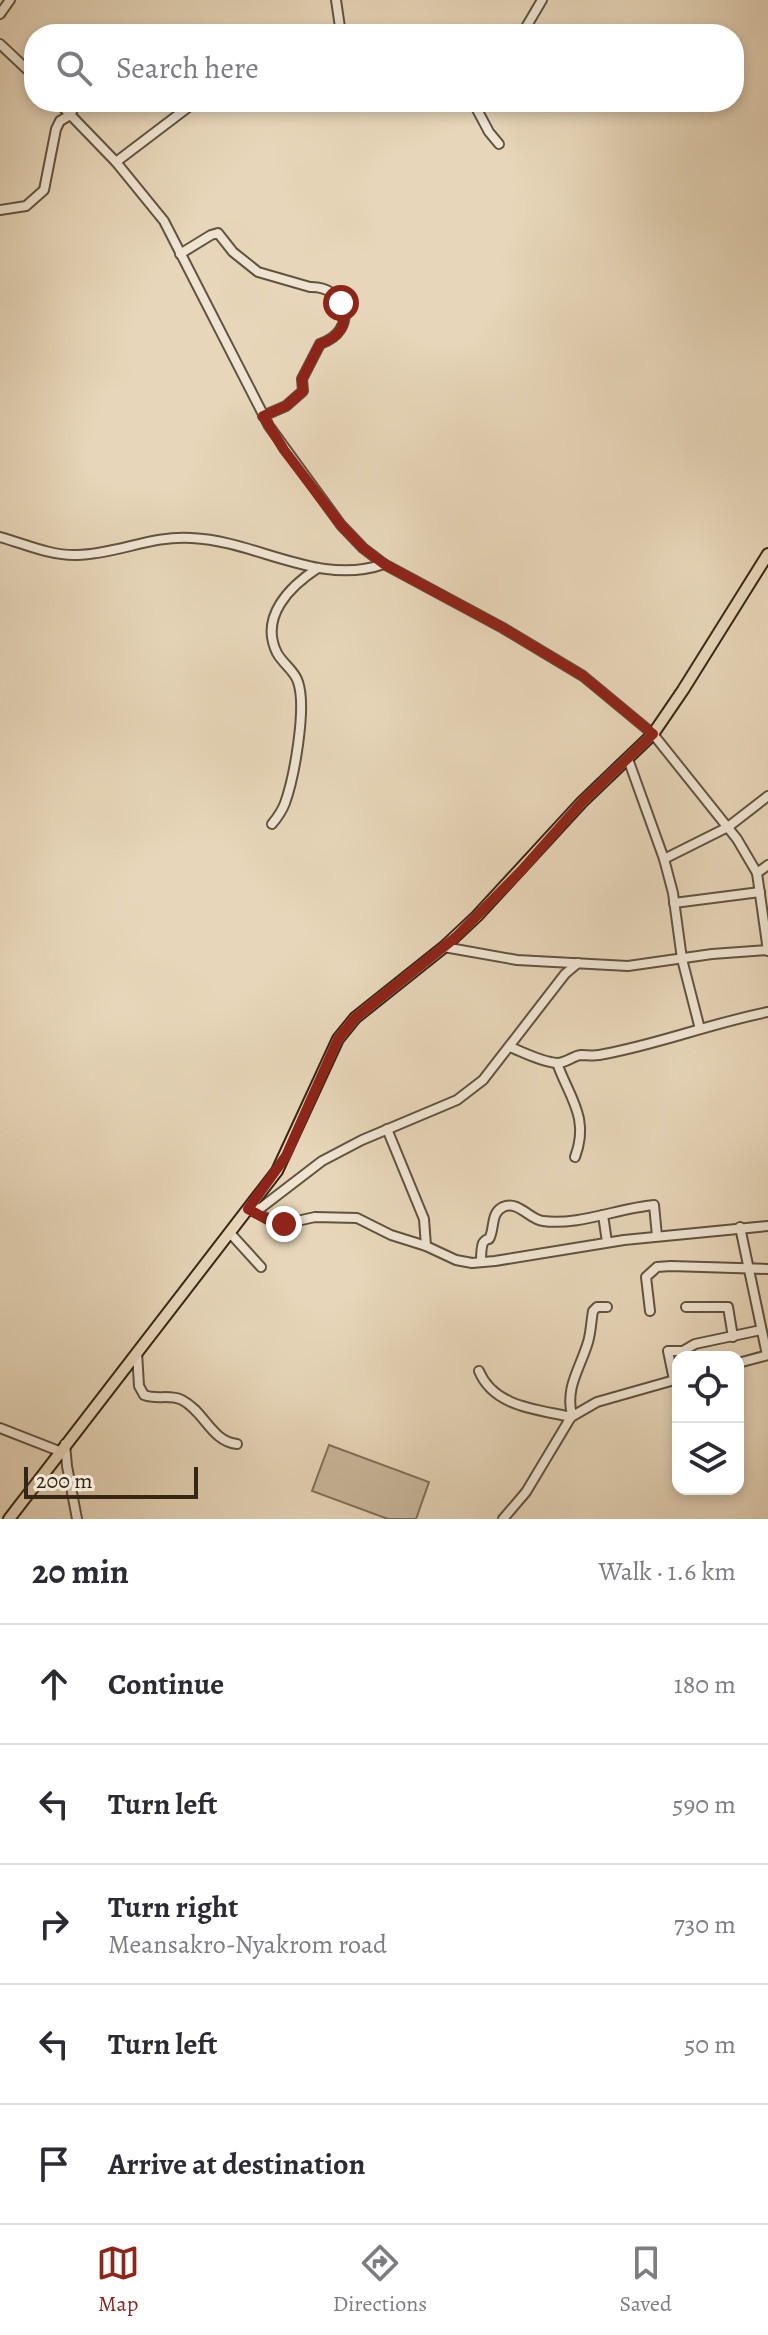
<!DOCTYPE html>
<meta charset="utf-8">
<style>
:root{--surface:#fff;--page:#f2f2f3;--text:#2b2b33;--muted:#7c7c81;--line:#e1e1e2;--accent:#8f2418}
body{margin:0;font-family:Alegreya,serif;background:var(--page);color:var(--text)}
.controls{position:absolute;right:24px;bottom:24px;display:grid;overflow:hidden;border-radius:16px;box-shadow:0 4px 12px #0003}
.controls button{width:72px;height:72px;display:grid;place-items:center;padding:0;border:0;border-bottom:2px solid var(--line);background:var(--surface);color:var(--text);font:40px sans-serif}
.scale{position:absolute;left:24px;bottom:20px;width:174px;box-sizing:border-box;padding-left:8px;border:4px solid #362715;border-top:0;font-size:22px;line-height:28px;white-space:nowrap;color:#362715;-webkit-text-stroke:6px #efe4d2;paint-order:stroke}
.stop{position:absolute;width:24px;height:24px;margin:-18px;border:6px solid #8f2418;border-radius:50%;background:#fff}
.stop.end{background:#8f2418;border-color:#fff;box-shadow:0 2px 8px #0008}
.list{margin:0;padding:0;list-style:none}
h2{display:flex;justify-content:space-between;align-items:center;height:104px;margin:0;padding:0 32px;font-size:34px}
h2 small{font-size:26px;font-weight:400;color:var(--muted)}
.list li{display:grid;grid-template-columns:52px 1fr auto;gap:24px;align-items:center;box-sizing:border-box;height:120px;padding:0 32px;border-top:2px solid var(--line)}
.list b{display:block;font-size:30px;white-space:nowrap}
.list p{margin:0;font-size:26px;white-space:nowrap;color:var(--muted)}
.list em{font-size:26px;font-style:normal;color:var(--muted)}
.icon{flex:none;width:44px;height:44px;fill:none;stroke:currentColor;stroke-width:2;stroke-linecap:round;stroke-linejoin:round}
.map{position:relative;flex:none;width:768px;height:1519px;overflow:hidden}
.search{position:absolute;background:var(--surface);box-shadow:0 4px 12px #0003;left:24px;right:24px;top:24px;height:88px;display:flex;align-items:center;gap:20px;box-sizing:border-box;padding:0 28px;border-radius:32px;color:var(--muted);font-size:30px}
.sheet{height:704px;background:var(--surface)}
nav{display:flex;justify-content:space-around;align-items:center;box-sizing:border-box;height:112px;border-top:2px solid var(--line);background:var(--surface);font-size:22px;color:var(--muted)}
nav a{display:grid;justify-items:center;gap:4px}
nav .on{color:var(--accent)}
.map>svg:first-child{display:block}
.pitch{fill:#c9b89d;stroke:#807059;stroke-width:2}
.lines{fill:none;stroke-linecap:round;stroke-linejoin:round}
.minor-casing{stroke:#62533e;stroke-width:12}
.major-casing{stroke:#362715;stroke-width:14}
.minor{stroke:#efe4d2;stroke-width:8}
.major{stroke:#e7d6b9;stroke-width:10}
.route{stroke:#8f2418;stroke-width:10}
</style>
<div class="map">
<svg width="768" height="1519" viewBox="0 0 768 1519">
<rect width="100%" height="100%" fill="#e7d6b9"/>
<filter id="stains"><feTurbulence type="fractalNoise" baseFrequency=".0025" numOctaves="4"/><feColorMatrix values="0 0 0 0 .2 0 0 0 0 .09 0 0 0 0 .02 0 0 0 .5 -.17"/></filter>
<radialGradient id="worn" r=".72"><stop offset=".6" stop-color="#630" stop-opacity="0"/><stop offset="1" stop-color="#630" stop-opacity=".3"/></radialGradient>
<!-- pitch -->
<path class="pitch" d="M329 1445 429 1482 416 1519H388L312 1491Z"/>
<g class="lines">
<!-- minor casing -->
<g class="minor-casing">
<g id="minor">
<path d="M336 0 341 34"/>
<path d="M0 14 10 0"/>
<path d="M522 34 542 0"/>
<path d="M0 44 34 76"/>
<path d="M58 102 116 162 164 221 269 426 341 525 363 548 384 564 503 628 583 676 653 734 737 839 757 873 768 951"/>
<path d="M473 102 489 132 499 144"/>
<path d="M116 162 195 102"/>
<path d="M0 210 26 206 44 190 56 129 60 121 70 115 77 102"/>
<path d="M180 254 211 235 218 233 233 252 258 272 310 287C347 286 360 330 320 344L302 379 303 391 286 406 263 416"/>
<path d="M0 537C25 544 51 556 77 555 117 554 152 535 192 538 257 541 319 587 384 564"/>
<path d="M628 759 664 859 673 893 682 959 700 1029"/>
<path d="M272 824C277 818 282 811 285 803 294 778 307 708 298 682 295 671 283 664 277 653 259 617 290 586 318 568"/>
<path d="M664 859 728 827 768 796"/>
<path d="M757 873 768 865"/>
<path d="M674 903 760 892"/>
<path d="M444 947 517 960 628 966 712 954 768 950"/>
<path d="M510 1047C525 1053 542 1062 557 1063 567 1063 572 1056 581 1055 587 1055 593 1056 599 1055 657 1045 711 1023 768 1012"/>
<path d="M557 1063C569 1097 590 1118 575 1157"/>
<path d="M387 1129 424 1219 426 1246"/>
<path d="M252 1211 262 1207 322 1161 362 1140 457 1100 483 1080 565 974 578 963"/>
<path d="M253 1211 279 1225 315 1217 357 1218 391 1235 426 1246 456 1260 472 1263 495 1261 624 1240 768 1226"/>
<path d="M603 1215 607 1242"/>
<path d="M740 1227 767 1355"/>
<path d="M230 1233 261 1267"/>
<path d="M481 1262C481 1257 481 1248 483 1243 489 1235 488 1244 491 1234 494 1225 492 1212 503 1207 518 1200 530 1220 543 1221 578 1226 619 1208 654 1205L657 1236"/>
<path d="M686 1307H728L733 1337"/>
<path d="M650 1311 646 1277 657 1267 671 1266 768 1269"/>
<path d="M137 1352 139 1386 144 1395C156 1400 170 1394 182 1400 205 1412 211 1441 237 1444"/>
<path d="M738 1363 768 1355"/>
<path d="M479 1371C494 1407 536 1409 571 1417"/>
<path d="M674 1380 668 1351H683L695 1344 761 1330"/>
<path d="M572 1415C565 1387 580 1369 588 1342 591 1332 591 1322 593 1311L597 1307H607"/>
<path d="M0 1428 59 1451"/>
<path d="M65 1444 67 1466 77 1519"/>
<path d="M503 1519 526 1492 571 1417 597 1402 678 1379"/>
</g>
</g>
<!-- major casing -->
<g class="major-casing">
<path id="major" d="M9 1519 277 1171 338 1039 355 1018 444 947 477 916 582 802 653 734 683 690 768 554"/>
</g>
<!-- minor -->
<use href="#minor" class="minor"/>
<!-- major -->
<use href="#major" class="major"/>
</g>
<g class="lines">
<!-- route -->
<path class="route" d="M284 1224 272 1222 248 1209 286 1156 338 1039 355 1018 456 937 521 871 582 802 653 734 583 676 503 628 384 564 363 548 341 525 284 450 263 416 286 406 303 391 302 379 320 344C340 337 349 325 341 303"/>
</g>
<rect width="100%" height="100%" filter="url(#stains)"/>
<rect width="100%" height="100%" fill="url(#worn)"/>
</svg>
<div class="controls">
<button><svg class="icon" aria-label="locate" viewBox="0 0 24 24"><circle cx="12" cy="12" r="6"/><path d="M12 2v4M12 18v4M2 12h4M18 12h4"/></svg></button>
<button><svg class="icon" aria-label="layers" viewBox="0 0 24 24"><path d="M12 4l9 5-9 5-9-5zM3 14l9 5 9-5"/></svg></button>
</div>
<div class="scale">200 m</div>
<div class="stop" style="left:341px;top:303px"></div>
<div class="stop end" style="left:284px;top:1224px"></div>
<div class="search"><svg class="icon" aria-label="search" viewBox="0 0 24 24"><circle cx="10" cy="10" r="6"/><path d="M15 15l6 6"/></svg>Search here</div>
</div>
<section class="sheet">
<h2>20 min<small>Walk · 1.6 km</small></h2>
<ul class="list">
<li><svg class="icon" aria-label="ahead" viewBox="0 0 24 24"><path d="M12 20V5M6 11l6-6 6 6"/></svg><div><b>Continue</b></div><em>180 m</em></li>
<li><svg class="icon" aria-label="left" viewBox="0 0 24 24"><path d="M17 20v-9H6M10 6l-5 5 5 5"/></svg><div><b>Turn left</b></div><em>590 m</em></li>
<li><svg class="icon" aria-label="right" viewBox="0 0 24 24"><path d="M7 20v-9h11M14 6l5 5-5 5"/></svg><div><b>Turn right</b><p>Meansakro-Nyakrom road</p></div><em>730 m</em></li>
<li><svg class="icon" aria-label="left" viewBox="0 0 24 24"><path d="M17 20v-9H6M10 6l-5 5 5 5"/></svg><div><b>Turn left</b></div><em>50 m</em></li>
<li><svg class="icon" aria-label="arrive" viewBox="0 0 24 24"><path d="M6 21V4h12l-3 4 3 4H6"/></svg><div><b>Arrive at destination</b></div></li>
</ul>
</section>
<nav>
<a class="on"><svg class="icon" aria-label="map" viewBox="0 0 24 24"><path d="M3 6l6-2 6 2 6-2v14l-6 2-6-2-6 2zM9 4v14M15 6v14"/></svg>Map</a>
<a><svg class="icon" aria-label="directions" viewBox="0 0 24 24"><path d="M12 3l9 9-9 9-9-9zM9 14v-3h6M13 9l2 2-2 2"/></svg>Directions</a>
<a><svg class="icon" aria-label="saved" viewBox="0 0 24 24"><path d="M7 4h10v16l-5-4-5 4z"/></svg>Saved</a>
</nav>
